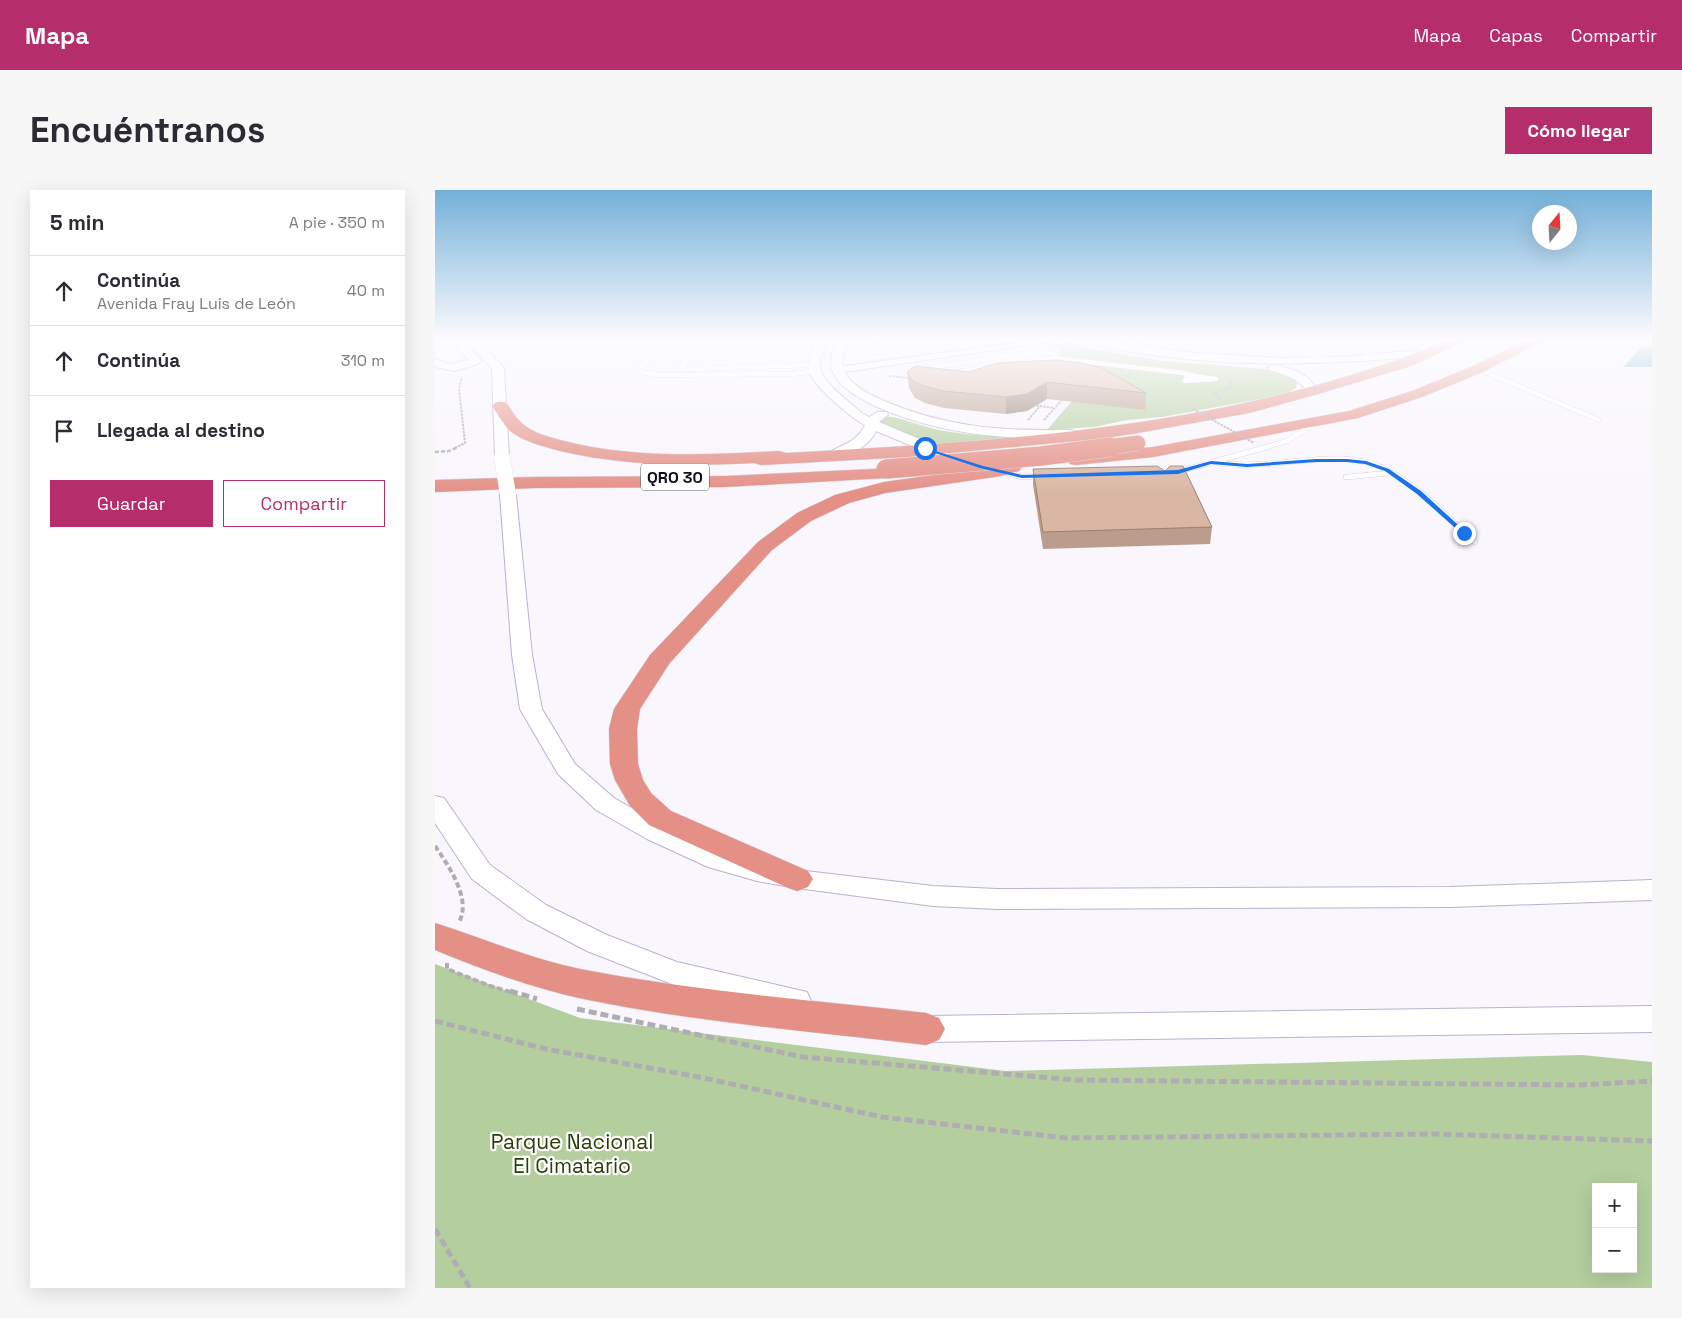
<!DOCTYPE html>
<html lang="es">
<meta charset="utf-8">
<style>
:root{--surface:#fff;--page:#f7f7f7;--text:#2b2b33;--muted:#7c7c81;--line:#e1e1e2;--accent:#b62d6b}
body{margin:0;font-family:"Space Grotesk",sans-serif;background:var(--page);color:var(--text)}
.controls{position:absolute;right:15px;bottom:15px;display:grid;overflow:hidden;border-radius:0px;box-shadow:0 5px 20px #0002}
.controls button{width:45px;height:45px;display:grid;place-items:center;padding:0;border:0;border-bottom:1px solid var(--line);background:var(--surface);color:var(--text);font:25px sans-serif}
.compass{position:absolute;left:1097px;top:15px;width:45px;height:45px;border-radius:50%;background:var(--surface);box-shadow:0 5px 20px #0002;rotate:18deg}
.stop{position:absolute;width:15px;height:15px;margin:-11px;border:4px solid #1a73e8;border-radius:50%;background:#fff}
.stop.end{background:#1a73e8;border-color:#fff;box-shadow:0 1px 5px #0008}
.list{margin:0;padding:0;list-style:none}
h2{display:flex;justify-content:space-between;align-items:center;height:65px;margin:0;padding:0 20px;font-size:21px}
h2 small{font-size:16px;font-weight:400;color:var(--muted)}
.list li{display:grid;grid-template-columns:32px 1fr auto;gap:15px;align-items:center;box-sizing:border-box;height:70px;padding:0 20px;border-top:1px solid var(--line)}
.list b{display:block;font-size:19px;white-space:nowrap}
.list p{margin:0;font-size:16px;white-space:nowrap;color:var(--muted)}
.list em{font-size:16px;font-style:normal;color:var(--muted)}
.actions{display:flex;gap:10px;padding:15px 20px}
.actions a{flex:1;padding:11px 0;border:1px solid var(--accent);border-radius:0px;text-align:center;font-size:18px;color:var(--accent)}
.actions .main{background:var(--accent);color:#fff}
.icon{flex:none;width:28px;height:28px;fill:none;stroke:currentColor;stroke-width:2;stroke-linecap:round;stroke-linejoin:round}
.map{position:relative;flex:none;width:1217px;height:1098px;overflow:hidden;border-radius:0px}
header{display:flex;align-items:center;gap:30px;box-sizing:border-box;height:70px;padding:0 25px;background:var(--accent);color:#fff}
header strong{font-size:24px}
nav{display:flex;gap:28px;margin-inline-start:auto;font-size:18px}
.intro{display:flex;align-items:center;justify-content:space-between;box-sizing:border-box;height:120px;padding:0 30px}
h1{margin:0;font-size:35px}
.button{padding:12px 22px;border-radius:0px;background:var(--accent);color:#fff;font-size:18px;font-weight:700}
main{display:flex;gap:30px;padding:0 30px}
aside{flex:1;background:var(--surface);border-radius:0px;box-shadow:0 5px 20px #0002}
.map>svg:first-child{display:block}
.green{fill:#b4ce9d;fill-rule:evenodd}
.water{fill:#67a9c3}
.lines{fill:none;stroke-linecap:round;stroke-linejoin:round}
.lane-far1-casing{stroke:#bcb0d1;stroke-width:5}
.lane-casing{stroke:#bcb0d1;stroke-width:5.5}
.street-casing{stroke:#bcb0d1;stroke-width:2}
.secondary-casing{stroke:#bcb0d1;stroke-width:2}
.highway-casing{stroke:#d4d4d6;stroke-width:1}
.path-far3{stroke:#afacb4;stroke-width:2;stroke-dasharray:2.5 1;stroke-linecap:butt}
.path-far2{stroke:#afacb4;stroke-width:2.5;stroke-dasharray:4 2;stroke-linecap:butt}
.path-far1{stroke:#afacb4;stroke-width:4;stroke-dasharray:5.5 3;stroke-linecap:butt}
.path{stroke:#afacb4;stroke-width:5;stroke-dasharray:8 4;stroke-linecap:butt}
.lane-far1{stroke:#fff;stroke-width:4.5}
.lane{stroke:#fff;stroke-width:5}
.street{fill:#fff;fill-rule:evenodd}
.secondary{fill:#fff;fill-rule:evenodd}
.highway{fill:#e49086;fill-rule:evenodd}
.secondary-bridge-casing{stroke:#bcb0d1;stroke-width:16;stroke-linecap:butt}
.highway-bridge-far1-casing{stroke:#d4d4d6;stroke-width:16;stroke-linecap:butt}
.highway-bridge-casing{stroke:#d4d4d6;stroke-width:20;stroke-linecap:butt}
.path-bridge{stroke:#afacb4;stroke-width:2;stroke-dasharray:2.5 1;stroke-linecap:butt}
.secondary-bridge{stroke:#fff;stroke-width:16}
.highway-bridge-far1{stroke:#e49086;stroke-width:15}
.highway-bridge{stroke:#e49086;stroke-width:19}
.wall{fill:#bb9d8d}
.shaded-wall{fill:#998073}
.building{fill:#dab7a4;stroke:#998073}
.route{fill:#1a73e8}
.labels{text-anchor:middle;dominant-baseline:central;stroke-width:4.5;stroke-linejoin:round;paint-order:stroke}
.shield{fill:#fff;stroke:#59565e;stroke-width:1}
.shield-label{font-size:16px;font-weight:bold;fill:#120e19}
.near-park-label{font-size:21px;fill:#284006;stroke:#fff}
</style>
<header>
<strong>Mapa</strong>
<nav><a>Mapa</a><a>Capas</a><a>Compartir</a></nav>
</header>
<div class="intro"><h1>Encuéntranos</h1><a class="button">Cómo llegar</a></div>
<main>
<aside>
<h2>5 min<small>A pie · 350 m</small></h2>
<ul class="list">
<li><svg class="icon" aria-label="ahead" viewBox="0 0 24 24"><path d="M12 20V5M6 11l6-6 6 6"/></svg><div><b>Continúa</b><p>Avenida Fray Luis de León</p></div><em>40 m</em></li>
<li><svg class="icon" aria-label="ahead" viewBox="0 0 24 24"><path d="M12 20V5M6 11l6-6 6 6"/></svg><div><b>Continúa</b></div><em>310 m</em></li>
<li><svg class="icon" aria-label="arrive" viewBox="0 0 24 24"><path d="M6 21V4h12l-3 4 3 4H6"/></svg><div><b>Llegada al destino</b></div></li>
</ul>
<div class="actions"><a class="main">Guardar</a><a>Compartir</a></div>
</aside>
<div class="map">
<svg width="1217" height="1098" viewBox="0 0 1217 1098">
<rect width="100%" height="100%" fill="#f9f6fd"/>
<!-- green -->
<g class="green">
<path d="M627 154 728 171 828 179 847 183 858 188 862 194 861 198 852 203 836 207 727 227 692 230 659 237 612 240 636 212 680 201 612 173 624 167 627 160 612 155Z"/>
<path d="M448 226C467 227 484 236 504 240 537 246 570 247 604 248L491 255 439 231Z"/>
<path d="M0 774 145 828 570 881 1147 865 1217 872V1098H0ZM1161 997H1198V1079H1161Z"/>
</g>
<!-- water -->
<path class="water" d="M1217 156V177H1188L1206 158Z"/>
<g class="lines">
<!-- lane-far1 casing -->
<g class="lane-far1-casing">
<g id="lane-far1">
<path d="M229 150 206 177 205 182 223 185 358 184 380 181"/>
<path d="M434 150 430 169 568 150"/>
<path d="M960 150 999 161"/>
<path d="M990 150 1013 156"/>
<path d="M915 152 934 162 930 168"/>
<path d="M864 154 871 163 892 170"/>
<path d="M432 157 481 152"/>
<path d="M607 161 621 165 618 168 514 183 479 180Z"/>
<path d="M618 168 749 183 759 186"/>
<path d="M379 175 252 179 246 177 264 153 387 151"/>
<path d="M1043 179 1164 230"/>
<path d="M759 186 781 189 750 191 752 187Z"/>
<path d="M828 258 852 251 879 234"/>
</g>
</g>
<!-- lane casing -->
<g class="lane-casing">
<g id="lane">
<path d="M783 273C798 275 813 275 829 274 868 272 915 260 952 280 986 297 1012 328 1040 352"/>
<path d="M566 281 587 287 608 286"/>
<path d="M742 282 832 257"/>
<path d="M911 287 956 283"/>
</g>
</g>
<!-- street casing -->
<g class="street-casing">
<g id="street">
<path d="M604 150H628L403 183 399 180 403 177Z"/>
<path d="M696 150H707L691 160H685V156Z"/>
</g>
</g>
<!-- secondary casing -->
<g class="secondary-casing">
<g id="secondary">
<path d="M21 150H38L51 159 69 178 74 267 72 270H62L60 267 57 179 43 163 33 157 46 170 43 174 20 181 0 177V169L14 174 34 170 20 155Z"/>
<path d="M381 150H392C389 159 383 171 386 181 389 193 417 214 427 223L434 227 442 222H452L453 225 444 232 518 263 520 266 518 269H508L441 241C436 254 412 270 398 266L396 263 398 260C411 254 424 249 430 235 416 228 378 196 374 181 372 171 378 159 381 150Z"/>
<path d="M402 150H412C410 160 405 171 409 180 415 195 434 204 447 210 511 238 569 241 637 240L644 244C638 252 617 248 607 248 549 248 494 240 440 216 424 208 404 198 397 180 394 171 399 160 402 150Z"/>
<path d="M624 150H669L762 163 846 168 905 167 999 159 1005 162 999 165C889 176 779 179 670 157L669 160 665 161Z"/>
<path d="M838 175C858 178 872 183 884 201L882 204H874C863 188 851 185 834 180L832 178Z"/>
<path d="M73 300 78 302 81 305 97 465 107 519 140 574 179 608 230 637 290 664 322 673 362 680 498 696 562 699 1015 697 1217 690V710L1015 717 562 719 498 716 362 698 322 691 273 677 212 649 161 620 123 584 85 519 77 465 65 305 68 302Z"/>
<path d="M0 606 9 608 55 675 111 715 172 745 242 772 372 802 376 811 372 820 361 823 317 815 237 794 152 761 91 729 37 689 0 633Z"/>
<path d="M1217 816V842L491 852 469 845 465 836 469 827 480 823 491 826Z"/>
</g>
</g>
<!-- highway casing -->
<g class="highway-casing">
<g id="highway">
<path d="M1014 150H1032L976 176 883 204 814 223 697 244 663 249 473 267 326 275 319 273C253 276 189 276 125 261 108 256 89 252 75 241 68 234 63 224 57 216L60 213C63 212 67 211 71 213 75 216 78 224 82 228 92 241 110 246 125 250 197 269 271 265 344 261L351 263C575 251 804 237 1014 150Z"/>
<path d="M1092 150H1110L1048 182 987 207 923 228 718 267 641 275 635 274 632 270 635 266 641 265 718 257 914 221 977 201 1038 176Z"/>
<path d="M578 272 584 273 587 277 584 281 566 286 450 303 414 313 376 331 337 360 234 474 205 519 202 539 203 574 208 590 216 603 236 621 373 681 378 689 373 697 362 701 351 697 214 635 195 616 180 590 175 574 174 539 179 519 215 465 323 352 362 323 400 305 449 292 563 276Z"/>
<path d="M481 277 487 278 490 282 487 286 290 297 100 298 0 302V290L99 287 290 286Z"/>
<path d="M0 733C48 748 95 769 145 779 259 801 376 810 491 823L504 828 510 839 504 850 491 855C376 841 258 832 144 808 95 797 46 779 0 760Z"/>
</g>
</g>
<!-- path-far3 -->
<g class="path-far3">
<path d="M454 186 473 188"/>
<path d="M785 209 779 203 794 198 796 193 792 190"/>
<path d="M598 215 619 218"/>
<path d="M593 230 605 216"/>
<path d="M609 230 626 211"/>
<path d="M20 258 30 253 24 199 27 187"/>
</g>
<!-- path-far2 -->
<path class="path-far2" d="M0 262 14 261 23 257"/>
<!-- path-far1 -->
<g class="path-far1">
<path d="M0 656C13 675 37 709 24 732"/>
<path d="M12 773V779L55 796 79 803"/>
</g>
<!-- path -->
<g class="path">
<path d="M75 801 102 809"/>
<path d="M142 819 368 867 641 890 1144 895 1217 891"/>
<path d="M0 831 111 859 269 888 447 927 631 948 1001 944 1217 951"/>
<path d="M0 1039 35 1098"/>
</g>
<!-- lane-far1 -->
<use href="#lane-far1" class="lane-far1"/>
<!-- lane -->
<use href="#lane" class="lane"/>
<!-- street -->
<use href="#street" class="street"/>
<!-- secondary -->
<use href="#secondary" class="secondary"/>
<!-- highway -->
<use href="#highway" class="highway"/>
<!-- secondary-bridge casing -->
<g class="secondary-bridge-casing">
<path id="secondary-bridge" d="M67 267 73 305"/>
</g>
<!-- highway-bridge-far1 casing -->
<g class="highway-bridge-far1-casing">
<path id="highway-bridge-far1" d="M667 258 703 253"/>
</g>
<!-- highway-bridge casing -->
<g class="highway-bridge-casing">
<path id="highway-bridge" d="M451 279 606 266 676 257"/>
</g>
<!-- path-bridge -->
<path class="path-bridge" d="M758 219 819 253"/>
<!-- secondary-bridge -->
<use href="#secondary-bridge" class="secondary-bridge"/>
<!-- highway-bridge-far1 -->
<use href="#highway-bridge-far1" class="highway-bridge-far1"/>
<!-- highway-bridge -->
<use href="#highway-bridge" class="highway-bridge"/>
</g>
<!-- wall -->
<g class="wall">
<path d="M472 182H533L711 203 710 220 612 209 592 221 571 224 509 218 490 213 480 208 474 198Z"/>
<path d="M598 279 777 337 775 354 608 359 598 295Z"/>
</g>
<!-- shaded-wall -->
<path class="shaded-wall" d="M612 192V209L592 221 571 224V207Z"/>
<!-- building -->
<g class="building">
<path d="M621 170 647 173 667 178 711 203 612 192 592 204 571 207 508 201 489 196 478 191 472 182 480 176 533 182 563 173Z"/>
<path d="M722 276 730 281 735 276H748L777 337 608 342 598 279Z"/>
</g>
<!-- sky -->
<linearGradient id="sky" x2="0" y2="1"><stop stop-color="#74b0d9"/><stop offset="0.49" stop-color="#fcfbfe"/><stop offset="1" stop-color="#fcfbfe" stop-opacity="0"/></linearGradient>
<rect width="1217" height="304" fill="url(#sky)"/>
<!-- route -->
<path class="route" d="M488 257 548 276 587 285 743 280 776 271 812 274 881 269H912L931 271 954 279 986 301 1032 343 1027 344 982 304 950 281 930 274 912 272H881L812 277 776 274 743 284 587 288 545 278 488 259Z"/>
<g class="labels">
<!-- shield labels -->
<rect class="shield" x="206" y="273.5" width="68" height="27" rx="4"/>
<g class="shield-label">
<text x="240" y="287">QRO 30</text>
</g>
<!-- near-park labels -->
<g class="near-park-label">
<text x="137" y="951">Parque Nacional<tspan x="137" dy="24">El Cimatario</tspan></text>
</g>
</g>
</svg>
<div class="controls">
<button>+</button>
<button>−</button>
</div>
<svg class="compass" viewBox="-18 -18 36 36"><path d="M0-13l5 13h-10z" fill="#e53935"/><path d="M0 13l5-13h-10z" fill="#7c7c81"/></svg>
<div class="stop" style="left:490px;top:258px"></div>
<div class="stop end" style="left:1029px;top:343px"></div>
</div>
</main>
